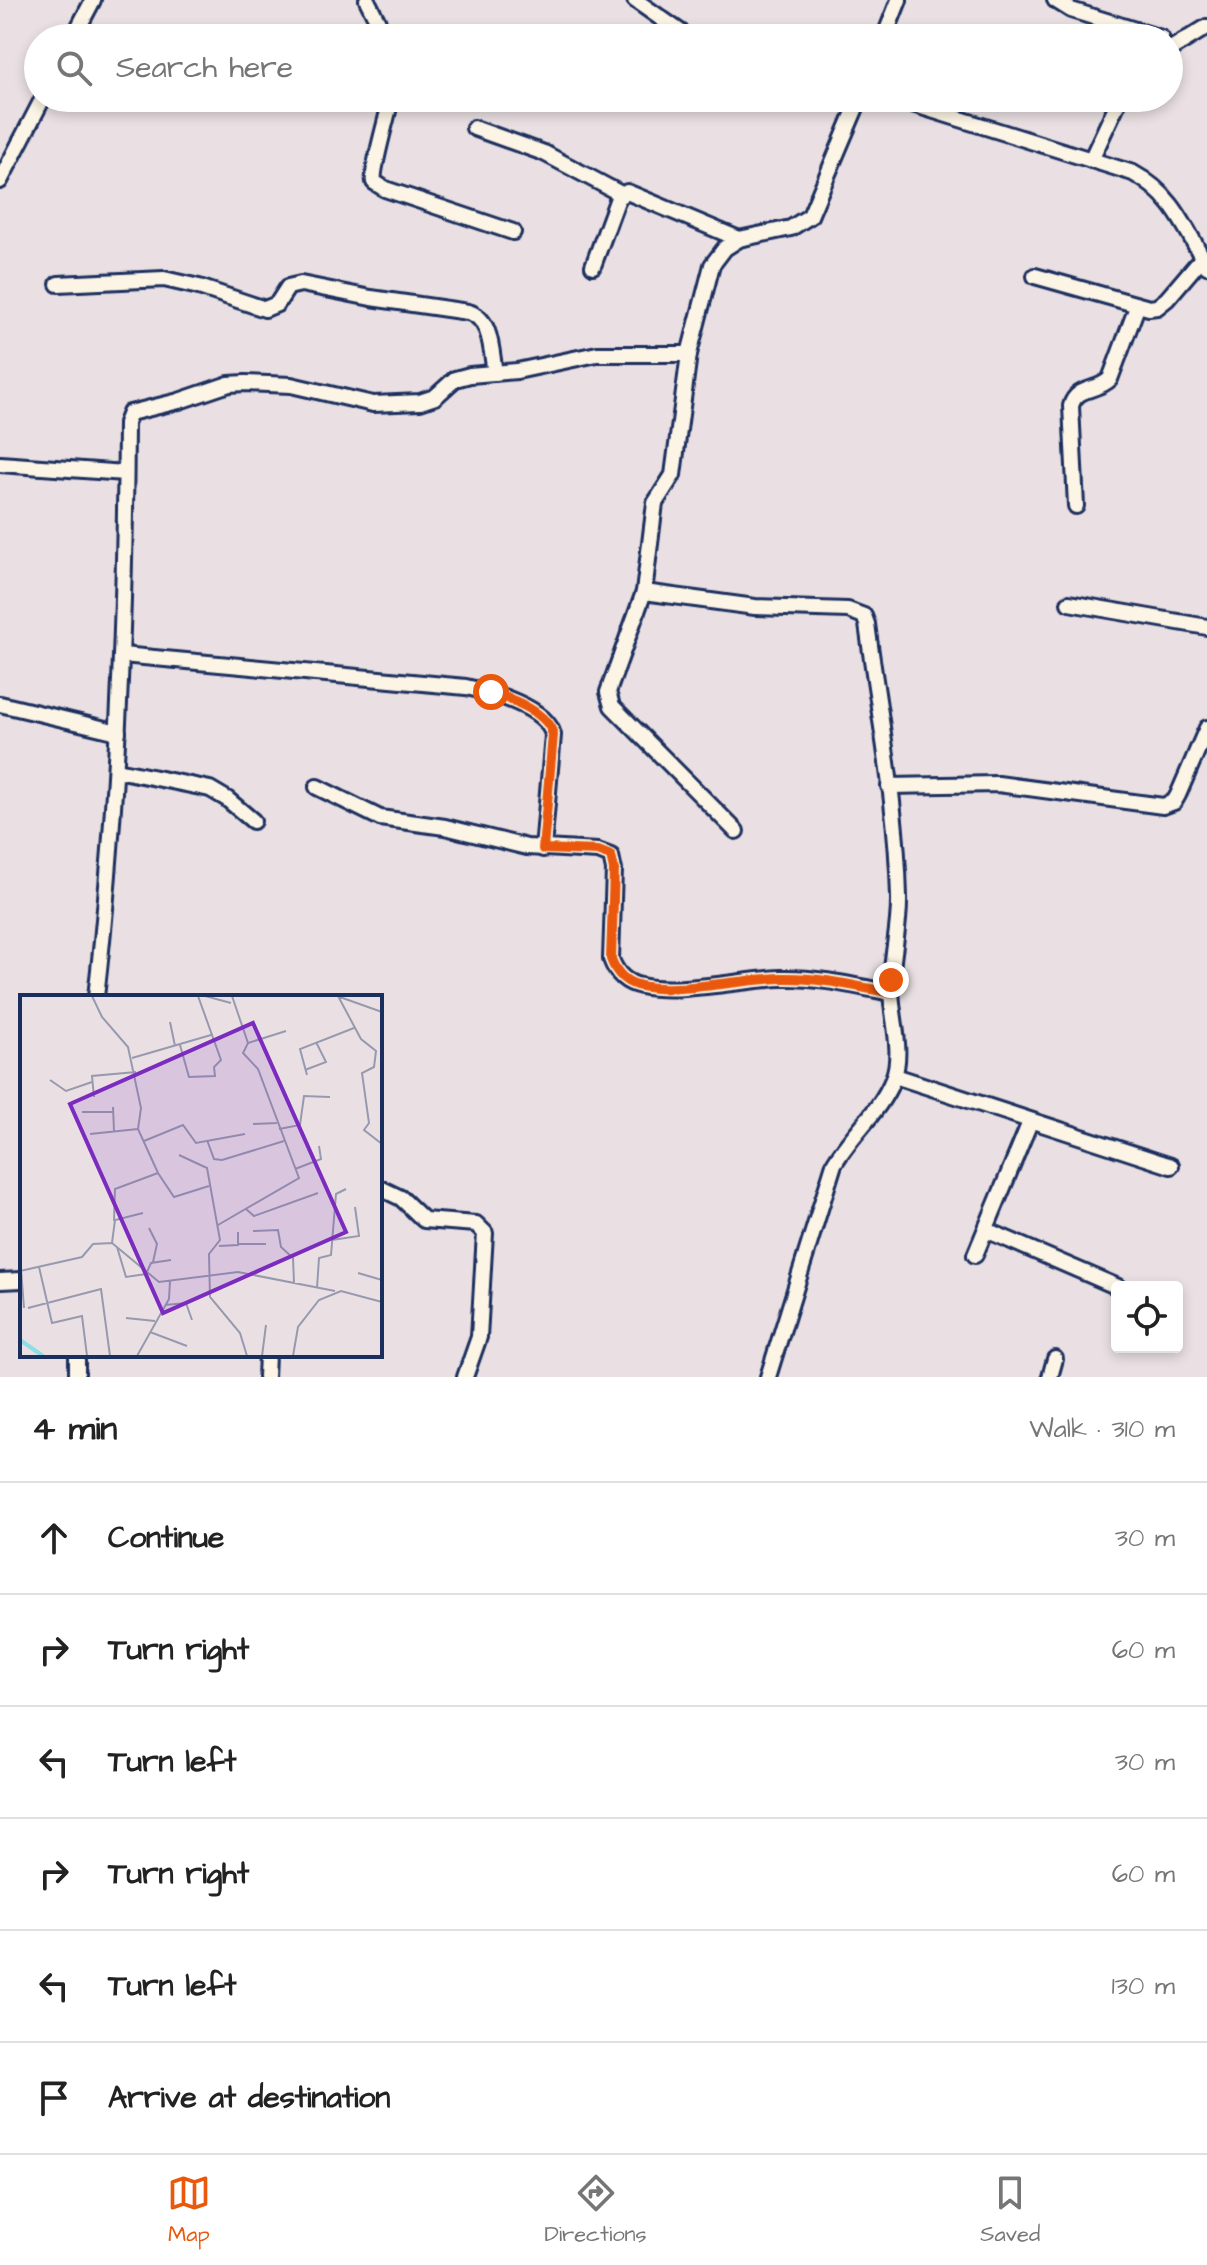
<!DOCTYPE html>
<meta charset="utf-8">
<style>
:root{--surface:#fff;--page:#f2f2f2;--text:#222;--muted:#767676;--line:#e0e0e0;--accent:#ea580c}
body{margin:0;font-family:"Architects Daughter",sans-serif;background:var(--page);color:var(--text)}
.controls{position:absolute;right:24px;bottom:24px;display:grid;overflow:hidden;border-radius:8px;box-shadow:0 4px 12px #0003}
.controls button{width:72px;height:72px;display:grid;place-items:center;padding:0;border:0;border-bottom:2px solid var(--line);background:var(--surface);color:var(--text);font:40px sans-serif}
.stop{position:absolute;width:24px;height:24px;margin:-18px;border:6px solid #ea580c;border-radius:50%;background:#fff}
.stop.end{background:#ea580c;border-color:#fff;box-shadow:0 2px 8px #0008}
.list{margin:0;padding:0;list-style:none}
h2{display:flex;justify-content:space-between;align-items:center;height:104px;margin:0;padding:0 32px;font-size:34px}
h2 small{font-size:26px;font-weight:400;color:var(--muted)}
.list li{display:grid;grid-template-columns:52px 1fr auto;gap:24px;align-items:center;box-sizing:border-box;height:112px;padding:0 32px;border-top:2px solid var(--line)}
.list b{display:block;font-size:30px;white-space:nowrap}
.list em{font-size:26px;font-style:normal;color:var(--muted)}
.icon{flex:none;width:44px;height:44px;fill:none;stroke:currentColor;stroke-width:2;stroke-linecap:round;stroke-linejoin:round}
.map{position:relative;flex:none;width:1207px;height:1377px;overflow:hidden}
.search{position:absolute;background:var(--surface);box-shadow:0 4px 12px #0003;left:24px;right:24px;top:24px;height:88px;display:flex;align-items:center;gap:20px;box-sizing:border-box;padding:0 28px;border-radius:44px;color:var(--muted);font-size:30px}
.sheet{height:776px;background:var(--surface)}
nav{display:flex;justify-content:space-around;align-items:center;box-sizing:border-box;height:112px;border-top:2px solid var(--line);background:var(--surface);font-size:22px;color:var(--muted)}
nav a{display:grid;justify-items:center;gap:4px}
nav .on{color:var(--accent)}
.map>svg:first-child{display:block}
.lines{fill:none;stroke-linecap:round;stroke-linejoin:round}
.minor-casing{stroke:#1b2f5e;stroke-width:20}
.minor{stroke:#fcf5e5;stroke-width:14}
.route{stroke:#ea580c;stroke-width:10}
.inset-river{fill:none;stroke:#8ddee5;stroke-width:4}
.inset-road{fill:none;stroke:#9799ae;stroke-width:2}
.view{fill:#7b2cbf;fill-opacity:0.15;stroke:#7b2cbf;stroke-width:4}
.inset-edge{fill:none;stroke:#1b2f5e;stroke-width:4}
</style>
<div class="map">
<svg width="1207" height="1377" viewBox="0 0 1207 1377">
<rect width="100%" height="100%" fill="#eae0e3"/>
<filter id="ink" filterUnits="userSpaceOnUse"><feTurbulence type="fractalNoise" baseFrequency=".0125" numOctaves="2"/><feDisplacementMap in="SourceGraphic" scale="16" xChannelSelector="R" yChannelSelector="G"/><feConvolveMatrix kernelMatrix="1 2 1 2 8 2 1 2 1" color-interpolation-filters="sRGB"/></filter>
<g filter="url(#ink)">
<g class="lines">
<!-- minor casing -->
<g class="minor-casing">
<g id="minor">
<path d="M367 0 386 38"/>
<path d="M635 0 689 38"/>
<path d="M1055 0 1071 10 1161 38"/>
<path d="M73 38 93 0"/>
<path d="M884 38 899 0"/>
<path d="M1169 50 1207 27"/>
<path d="M391 98C388 115 371 171 374 182L385 189 513 232"/>
<path d="M893 98 1133 173C1174 195 1185 228 1207 266"/>
<path d="M474 128 544 153 621 194"/>
<path d="M1091 160 1120 98"/>
<path d="M0 181 43 98"/>
<path d="M593 266 618 198 627 192 739 239"/>
<path d="M1035 276 1149 308 1157 307 1167 299 1202 258 1207 259"/>
<path d="M58 284 164 279 199 287 265 309 277 304 288 287 301 284 371 298 468 312C492 318 491 352 495 373"/>
<path d="M0 464 125 473"/>
<path d="M1076 506 1071 406C1076 386 1097 392 1110 379L1137 307"/>
<path d="M644 592 755 607 848 610 864 616 867 624C879 714 897 806 899 897 900 928 891 957 891 988 891 1017 904 1051 893 1079 880 1112 851 1134 834 1164L768 1377"/>
<path d="M1069 603 1207 627"/>
<path d="M122 655 466 687C491 692 547 707 553 735L543 849"/>
<path d="M0 704 118 732"/>
<path d="M117 770 210 789 227 799 253 821"/>
<path d="M889 786 998 784 1163 806 1174 802 1178 795 1207 728"/>
<path d="M317 787 380 818 445 827 527 847 598 851 611 856 614 870 611 959C616 973 625 983 641 986 678 994 741 980 781 978 818 977 855 986 891 993"/>
<path d="M736 831 612 706 608 692 644 592 655 503 673 475 689 354 712 265 725 248 739 239 791 228 810 216 860 98"/>
<path d="M96 997C118 805 125 615 126 423L130 413 179 401 229 384 245 383 291 385 373 404 420 402 435 397 455 379 470 375 517 371 597 354H689"/>
<path d="M895 1076 1171 1166"/>
<path d="M380 1188 401 1198 424 1220 476 1224 485 1233 479 1337 465 1377"/>
<path d="M986 1230 1118 1287"/>
<path d="M975 1255 1030 1122"/>
<path d="M0 1281 22 1280"/>
<path d="M77 1377V1355"/>
<path d="M266 1377 267 1355"/>
<path d="M1050 1377 1055 1359"/>
</g>
</g>
<!-- minor -->
<use href="#minor" class="minor"/>
</g>
</g>
<g class="lines" filter="url(#ink)">
<!-- route -->
<path class="route" d="M491 692C511 699 548 712 553 735L543 849 598 851 611 856 614 870 611 959C616 973 625 983 641 986 678 994 741 979 781 978 818 977 855 986 891 993V980"/>
</g>
<!-- overview -->
<g transform="translate(20 995)">
<rect width="362" height="362" fill="#eae0e3"/>
<path class="inset-river" d="M0 345 23 361"/>
<path class="inset-road" d="M72 1 82 22 108 52 121 113 118 134 138 178 154 202 189 191M185 1 211 8M212 1 228 48M317 1 362 17M318 1 341 44 356 56 354 72 342 78 349 128 344 135 362 149M150 27 155 51M160 50 169 82 195 81 194 72 201 65 178 1M112 63 191 40M285 75 306 67 296 47M287 80 280 54 334 33M30 85 46 96 72 87M74 102 72 81 116 77M93 112 94 136M62 117H94M233 129 257 128M259 134 280 130 284 101 310 102M70 139 118 134M187 145 194 164 202 165 264 146M124 146 163 130 176 148 225 139M159 160 187 173 200 245 189 259 190 302 220 338 227 361M275 174 301 164 299 151M226 214 234 221 298 198M94 226 95 194 138 178M198 230 279 183 238 74 223 58 228 48 266 36M129 233 137 249 133 267M233 236 258 235 261 252 273 263 274 288M312 245 339 241 335 212M92 248 95 225 123 218M219 249H246M199 251 218 250V237M97 252 106 282 126 279 131 268 151 265M19 272 32 328 62 321 67 361M1 274 4 313M0 276 62 262 73 249 92 248 139 287 218 277 315 296M338 278 362 285M297 293 299 263 311 260 316 199 326 194M145 310 166 308 172 325M8 313 81 294 90 361M106 323 135 326M130 337 167 351M117 361 149 304 150 286M242 361 246 330M273 361 278 332 299 305 321 296 362 307"/>
<path class="view" d="M233 28 326 237 143 318 50 109Z"/>
<rect width="362" height="362" class="inset-edge"/>
</g>
</svg>
<div class="controls">
<button><svg class="icon" aria-label="locate" viewBox="0 0 24 24"><circle cx="12" cy="12" r="6"/><path d="M12 2v4M12 18v4M2 12h4M18 12h4"/></svg></button>
</div>
<div class="stop" style="left:491px;top:692px"></div>
<div class="stop end" style="left:891px;top:980px"></div>
<div class="search"><svg class="icon" aria-label="search" viewBox="0 0 24 24"><circle cx="10" cy="10" r="6"/><path d="M15 15l6 6"/></svg>Search here</div>
</div>
<section class="sheet">
<h2>4 min<small>Walk · 310 m</small></h2>
<ul class="list">
<li><svg class="icon" aria-label="ahead" viewBox="0 0 24 24"><path d="M12 20V5M6 11l6-6 6 6"/></svg><div><b>Continue</b></div><em>30 m</em></li>
<li><svg class="icon" aria-label="right" viewBox="0 0 24 24"><path d="M7 20v-9h11M14 6l5 5-5 5"/></svg><div><b>Turn right</b></div><em>60 m</em></li>
<li><svg class="icon" aria-label="left" viewBox="0 0 24 24"><path d="M17 20v-9H6M10 6l-5 5 5 5"/></svg><div><b>Turn left</b></div><em>30 m</em></li>
<li><svg class="icon" aria-label="right" viewBox="0 0 24 24"><path d="M7 20v-9h11M14 6l5 5-5 5"/></svg><div><b>Turn right</b></div><em>60 m</em></li>
<li><svg class="icon" aria-label="left" viewBox="0 0 24 24"><path d="M17 20v-9H6M10 6l-5 5 5 5"/></svg><div><b>Turn left</b></div><em>130 m</em></li>
<li><svg class="icon" aria-label="arrive" viewBox="0 0 24 24"><path d="M6 21V4h12l-3 4 3 4H6"/></svg><div><b>Arrive at destination</b></div></li>
</ul>
</section>
<nav>
<a class="on"><svg class="icon" aria-label="map" viewBox="0 0 24 24"><path d="M3 6l6-2 6 2 6-2v14l-6 2-6-2-6 2zM9 4v14M15 6v14"/></svg>Map</a>
<a><svg class="icon" aria-label="directions" viewBox="0 0 24 24"><path d="M12 3l9 9-9 9-9-9zM9 14v-3h6M13 9l2 2-2 2"/></svg>Directions</a>
<a><svg class="icon" aria-label="saved" viewBox="0 0 24 24"><path d="M7 4h10v16l-5-4-5 4z"/></svg>Saved</a>
</nav>
